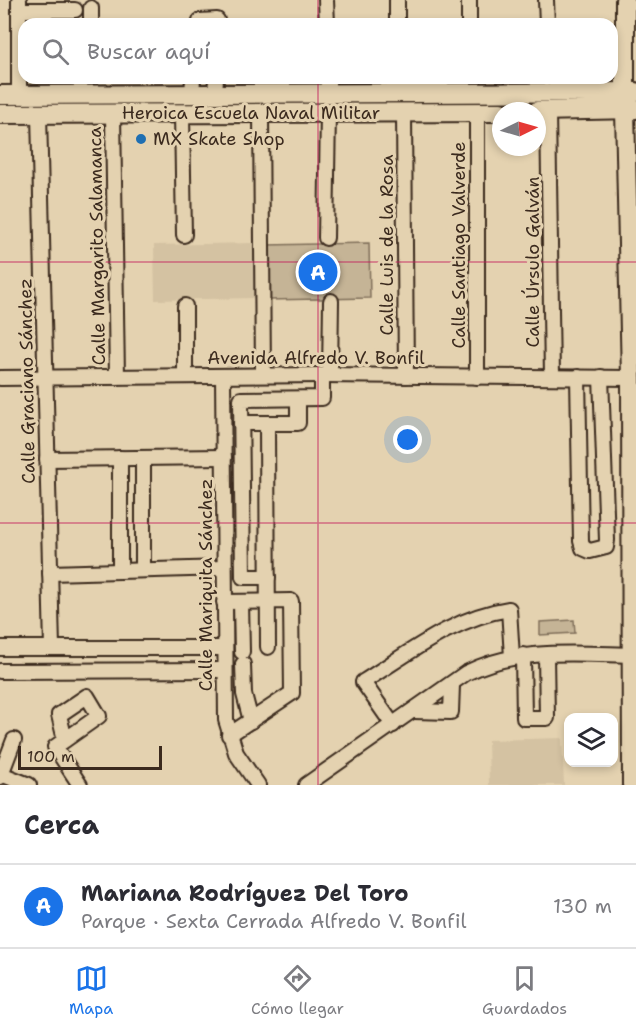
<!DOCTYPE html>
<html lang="es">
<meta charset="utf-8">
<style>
:root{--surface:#fff;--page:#f2f2f3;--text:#2b2b33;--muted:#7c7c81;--line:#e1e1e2;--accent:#1a73e8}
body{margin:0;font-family:"Shantell Sans",sans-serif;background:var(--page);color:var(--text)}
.controls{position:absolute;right:18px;bottom:18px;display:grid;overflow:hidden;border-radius:12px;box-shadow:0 3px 9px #0003}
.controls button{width:54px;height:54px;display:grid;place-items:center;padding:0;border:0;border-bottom:2px solid var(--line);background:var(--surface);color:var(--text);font:30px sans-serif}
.compass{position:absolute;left:492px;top:102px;width:54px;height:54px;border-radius:50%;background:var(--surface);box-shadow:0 3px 9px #0003;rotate:85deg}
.scale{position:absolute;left:18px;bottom:15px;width:144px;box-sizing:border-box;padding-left:6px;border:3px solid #3b2a1e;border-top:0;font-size:16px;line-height:21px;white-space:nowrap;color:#3b2a1e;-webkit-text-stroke:4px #e4d2b0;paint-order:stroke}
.you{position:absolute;left:408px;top:440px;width:21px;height:21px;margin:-15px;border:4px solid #fff;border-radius:50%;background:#1a73e8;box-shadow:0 0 0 9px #1a73e833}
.badge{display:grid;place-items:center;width:39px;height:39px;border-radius:50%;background:var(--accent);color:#fff;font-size:20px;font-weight:700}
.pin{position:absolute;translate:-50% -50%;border:3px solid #fff;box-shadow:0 2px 6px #0006}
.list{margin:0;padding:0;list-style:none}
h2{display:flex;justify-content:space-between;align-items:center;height:78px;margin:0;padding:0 24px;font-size:26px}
h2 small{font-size:20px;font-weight:400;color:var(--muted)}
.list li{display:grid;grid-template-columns:39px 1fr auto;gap:18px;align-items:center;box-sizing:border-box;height:84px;padding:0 24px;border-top:2px solid var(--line)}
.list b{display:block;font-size:22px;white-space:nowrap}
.list p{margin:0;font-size:20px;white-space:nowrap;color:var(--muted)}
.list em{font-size:20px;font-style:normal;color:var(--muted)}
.icon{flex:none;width:33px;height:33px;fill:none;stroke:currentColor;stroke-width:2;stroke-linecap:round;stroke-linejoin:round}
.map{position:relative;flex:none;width:636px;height:785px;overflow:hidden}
.search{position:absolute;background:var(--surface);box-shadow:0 3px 9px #0003;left:18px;right:18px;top:18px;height:66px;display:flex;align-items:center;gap:15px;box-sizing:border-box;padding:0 21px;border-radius:18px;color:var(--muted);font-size:22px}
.sheet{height:162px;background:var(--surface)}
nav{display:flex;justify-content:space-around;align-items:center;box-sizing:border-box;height:84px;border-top:2px solid var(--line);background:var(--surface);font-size:16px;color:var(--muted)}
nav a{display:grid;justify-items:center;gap:3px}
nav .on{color:var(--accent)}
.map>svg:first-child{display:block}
.built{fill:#d4c2a2}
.green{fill:#c5b496;stroke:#806f5a;stroke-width:1.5}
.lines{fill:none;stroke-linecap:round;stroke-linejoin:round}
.minor-casing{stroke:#3b2a1e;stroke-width:18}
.major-casing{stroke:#3b2a1e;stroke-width:22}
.minor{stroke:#e4d2b0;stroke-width:14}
.major{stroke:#e4d2b0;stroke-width:18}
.grid{fill:none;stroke:#c2185b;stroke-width:1.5;stroke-opacity:0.55}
.poi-dot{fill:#1f6fb2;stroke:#e4d2b0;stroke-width:2}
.labels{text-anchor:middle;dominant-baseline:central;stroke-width:6;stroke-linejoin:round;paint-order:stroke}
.street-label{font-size:18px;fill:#3b2a1e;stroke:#e4d2b0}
.poi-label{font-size:18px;fill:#3b2a1e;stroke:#e4d2b0;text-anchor:start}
</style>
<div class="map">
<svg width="636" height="785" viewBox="0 0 636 785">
<rect width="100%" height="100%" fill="#e4d2b0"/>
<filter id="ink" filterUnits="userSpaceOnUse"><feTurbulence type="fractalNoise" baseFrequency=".0167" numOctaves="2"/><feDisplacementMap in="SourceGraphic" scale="12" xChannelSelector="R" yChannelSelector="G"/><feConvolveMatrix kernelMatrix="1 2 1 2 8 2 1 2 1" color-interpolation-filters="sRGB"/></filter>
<g filter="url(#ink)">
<!-- built -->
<g class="built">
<path d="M255 243 256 298 155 300 154 245Z"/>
<path d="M562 738 564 785H489L488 740Z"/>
</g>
<!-- green -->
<g class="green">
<path d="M369 243 370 298 268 300 267 245Z"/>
<path d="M574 620 575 633 540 635V622Z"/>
</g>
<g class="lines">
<!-- minor casing -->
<g class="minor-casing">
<g id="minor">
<path d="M19 0V95"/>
<path d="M326 0 327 24"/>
<path d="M397 0V24"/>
<path d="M469 0V24"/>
<path d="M546 0 547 24"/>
<path d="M91 8V24"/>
<path d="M19 10H75"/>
<path d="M200 24V21L217 20V24"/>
<path d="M328 78V94"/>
<path d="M399 78V94"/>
<path d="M192 95 193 78"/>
<path d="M215 95 216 78"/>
<path d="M548 111 552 376"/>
<path d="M261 113 263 375"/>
<path d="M404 113 406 376"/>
<path d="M39 114 52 648"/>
<path d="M113 114 117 377"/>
<path d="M182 114 184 235"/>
<path d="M326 238 328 113"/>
<path d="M330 375 331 301"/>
<path d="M185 376V306"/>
<path d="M223 376 226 720 236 753 258 785"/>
<path d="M477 377V113"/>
<path d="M578 377 581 541 583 548 590 551 606 547 607 540 601 377"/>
<path d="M0 378 322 375 631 378"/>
<path d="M241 423H298V399"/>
<path d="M267 423 268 647"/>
<path d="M120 458V571"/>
<path d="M143 458V570"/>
<path d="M47 459 224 457"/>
<path d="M50 573 224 568"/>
<path d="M268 577H243L241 399 322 398V375"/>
<path d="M224 602 291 601 292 693 229 735"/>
<path d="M241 602 242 652"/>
<path d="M0 648H224"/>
<path d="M523 655 524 718H547L546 655"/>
<path d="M243 664 244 694 251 721"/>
<path d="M0 671 225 670"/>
<path d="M414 711 451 712 452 685"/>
<path d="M393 725 363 682C409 653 454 617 509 609L512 657"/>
<path d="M65 740 59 715 87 696 99 716 55 747 80 785"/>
<path d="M1 774 29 785"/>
<path d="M0 777 14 740"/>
<path d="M306 785 466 673C518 647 579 654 636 655"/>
</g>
</g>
<!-- major casing -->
<g class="major-casing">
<g id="major">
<path d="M625 0V110L631 378 632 785"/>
<path d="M0 95 636 92"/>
<path d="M537 111 636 109"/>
<path d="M0 114 501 112"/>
</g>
</g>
<!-- minor -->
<use href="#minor" class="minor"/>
<!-- major -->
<use href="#major" class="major"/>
</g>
</g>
<!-- grid -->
<path class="grid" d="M318 0V24M318 78V785M0 262H636M0 523H636"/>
<!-- markers -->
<circle class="poi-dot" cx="141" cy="139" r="6"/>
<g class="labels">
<!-- street labels -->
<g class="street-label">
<text x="251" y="113">Heroica Escuela Naval Militar</text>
<text transform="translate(387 245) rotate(-90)">Calle Luis de la Rosa</text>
<text transform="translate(459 245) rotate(-90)">Calle Santiago Valverde</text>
<text transform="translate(97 246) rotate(-91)">Calle Margarito Salamanca</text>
<text transform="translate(533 262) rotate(-90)">Calle Úrsulo Galván</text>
<text x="316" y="358">Avenida Alfredo V. Bonfil</text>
<text transform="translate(27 381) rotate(-91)">Calle Graciano Sánchez</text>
<text transform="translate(206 585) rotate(-90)">Calle Mariquita Sánchez</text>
</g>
<!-- poi labels -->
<g class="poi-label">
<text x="153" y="139">MX Skate Shop</text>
</g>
</g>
</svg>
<div class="controls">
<button><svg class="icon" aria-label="layers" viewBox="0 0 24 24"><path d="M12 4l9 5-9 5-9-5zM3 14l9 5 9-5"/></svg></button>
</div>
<svg class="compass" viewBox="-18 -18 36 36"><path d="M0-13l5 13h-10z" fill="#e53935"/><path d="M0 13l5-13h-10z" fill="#7c7c81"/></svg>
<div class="scale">100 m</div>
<div class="you"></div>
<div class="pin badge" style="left:318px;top:272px">A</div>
<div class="search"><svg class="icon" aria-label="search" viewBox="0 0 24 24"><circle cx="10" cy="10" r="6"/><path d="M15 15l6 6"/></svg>Buscar aquí</div>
</div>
<section class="sheet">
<h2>Cerca<small></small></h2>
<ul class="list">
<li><span class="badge">A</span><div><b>Mariana Rodríguez Del Toro</b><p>Parque · Sexta Cerrada Alfredo V. Bonfil</p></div><em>130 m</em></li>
</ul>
</section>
<nav>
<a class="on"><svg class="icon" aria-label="map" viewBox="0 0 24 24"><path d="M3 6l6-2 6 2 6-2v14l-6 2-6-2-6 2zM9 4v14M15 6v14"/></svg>Mapa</a>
<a><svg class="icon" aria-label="directions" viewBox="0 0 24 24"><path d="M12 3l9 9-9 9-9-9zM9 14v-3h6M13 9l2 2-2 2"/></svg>Cómo llegar</a>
<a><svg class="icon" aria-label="saved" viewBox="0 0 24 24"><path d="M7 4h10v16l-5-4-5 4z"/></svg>Guardados</a>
</nav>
